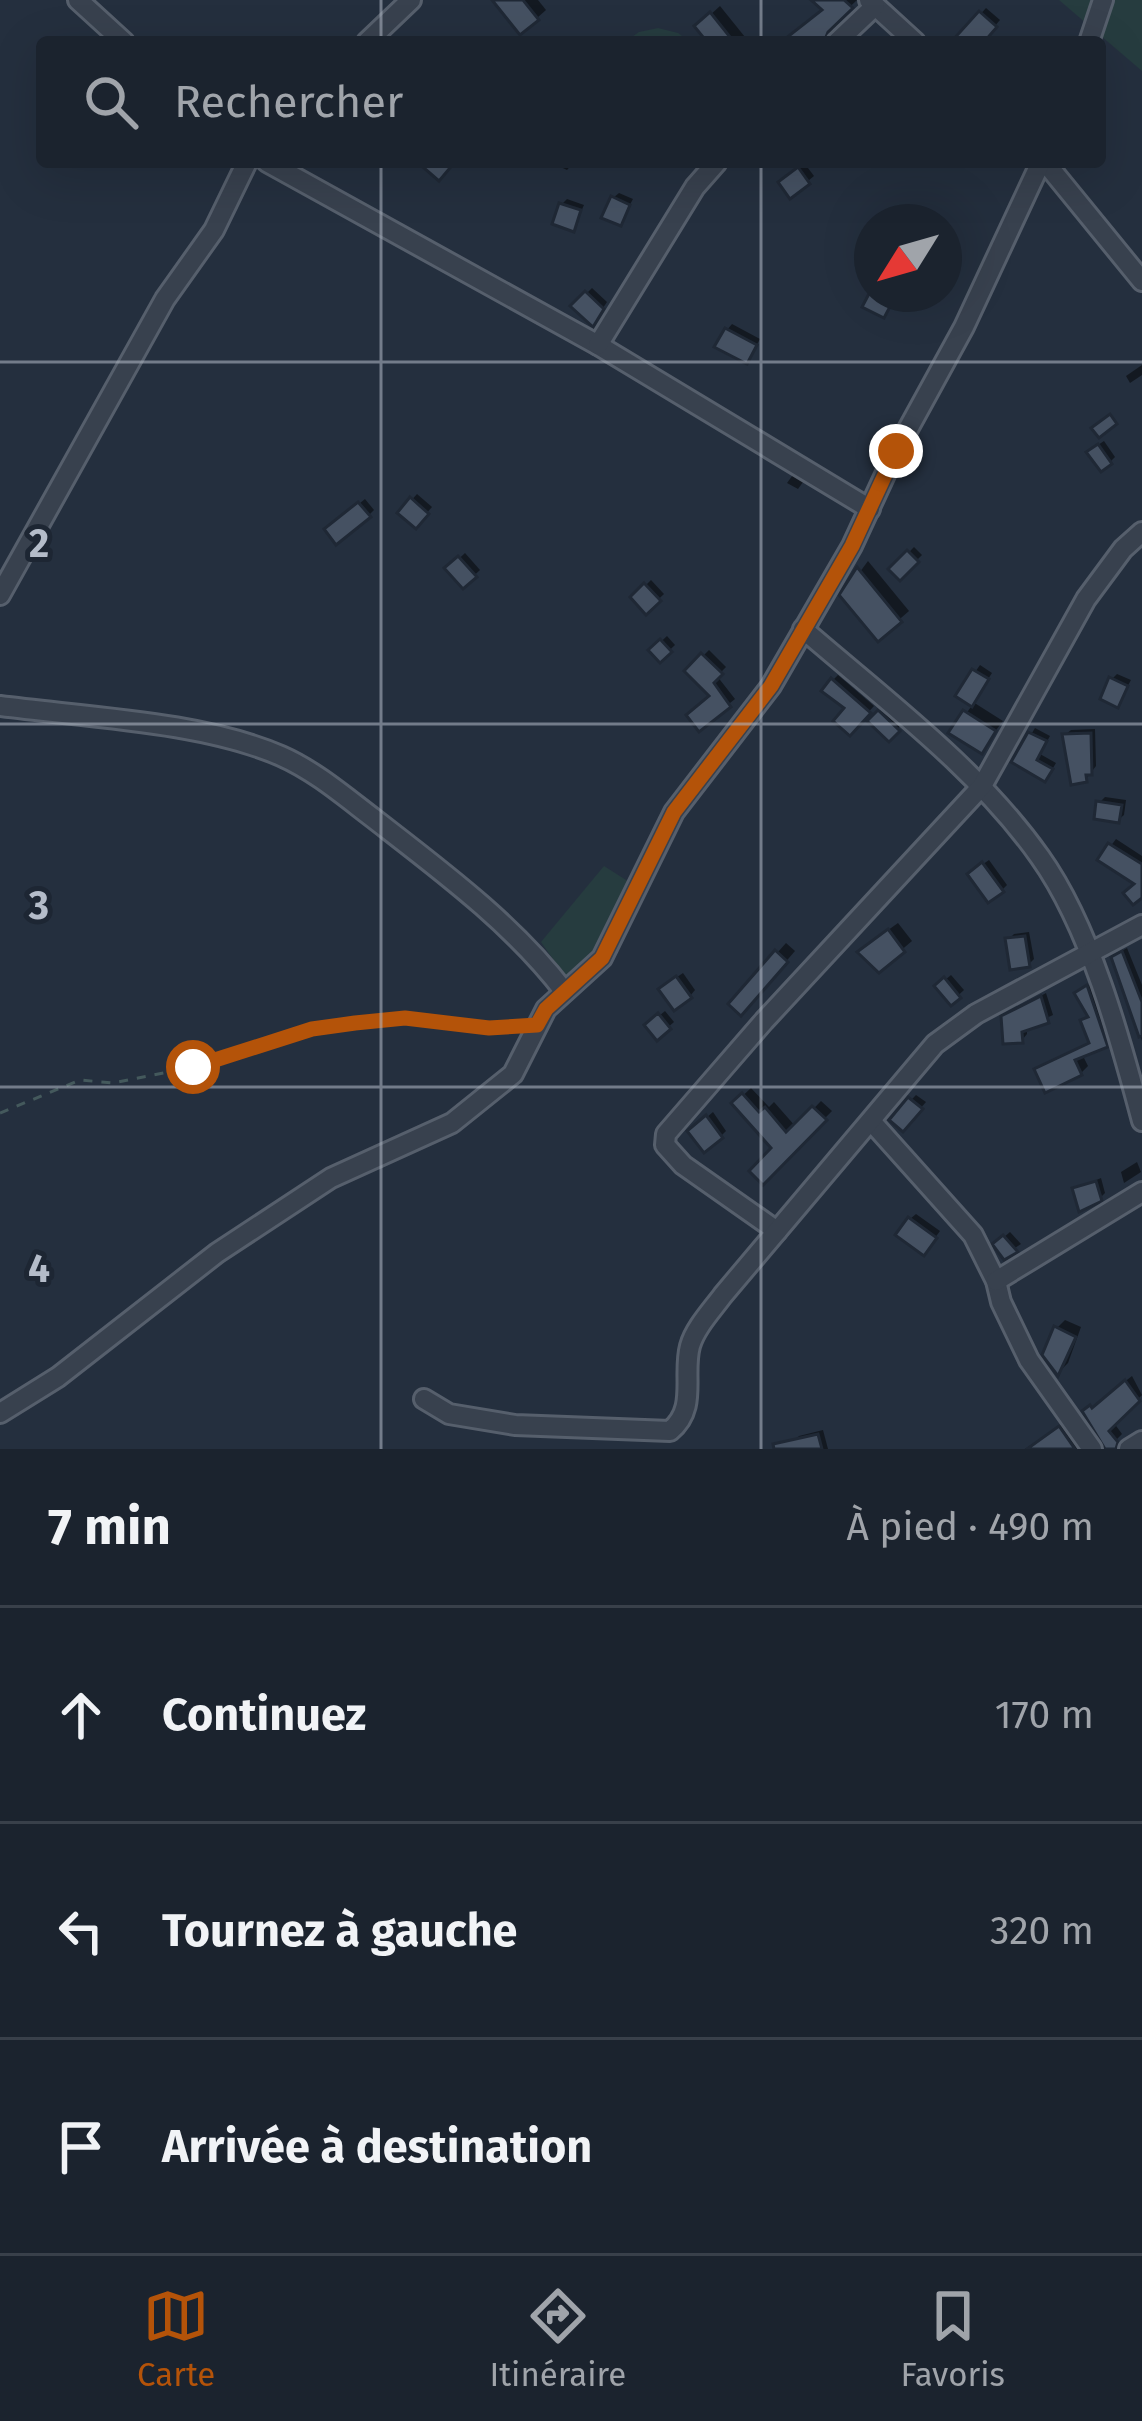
<!DOCTYPE html>
<html lang="fr">
<meta charset="utf-8">
<style>
:root{--surface:#1b232e;--page:#242b36;--text:#f1f3f6;--muted:#a0a4aa;--line:#39404a;--accent:#b45309}
body{margin:0;font-family:"Fira Sans",sans-serif;background:var(--page);color:var(--text)}
.compass{position:absolute;left:854px;top:204px;width:108px;height:108px;border-radius:50%;background:var(--surface);box-shadow:0 12px 48px #0002;rotate:233deg}
.stop{position:absolute;width:36px;height:36px;margin:-27px;border:9px solid #b45309;border-radius:50%;background:#fff}
.stop.end{background:#b45309;border-color:#fff;box-shadow:0 3px 12px #0008}
.list{margin:0;padding:0;list-style:none}
h2{display:flex;justify-content:space-between;align-items:center;height:156px;margin:0;padding:0 48px;font-size:51px}
h2 small{font-size:39px;font-weight:400;color:var(--muted)}
.list li{display:grid;grid-template-columns:78px 1fr auto;gap:36px;align-items:center;box-sizing:border-box;height:216px;padding:0 48px;border-top:3px solid var(--line)}
.list b{display:block;font-size:45px;white-space:nowrap}
.list em{font-size:39px;font-style:normal;color:var(--muted)}
.icon{flex:none;width:66px;height:66px;fill:none;stroke:currentColor;stroke-width:2;stroke-linecap:round;stroke-linejoin:round}
.map{position:relative;flex:none;width:1142px;height:1449px;overflow:hidden}
.search{position:absolute;background:var(--surface);box-shadow:0 12px 48px #0002;left:36px;right:36px;top:36px;height:132px;display:flex;align-items:center;gap:30px;box-sizing:border-box;padding:0 42px;border-radius:12px;color:var(--muted);font-size:45px}
.sheet{height:804px;background:var(--surface)}
nav{display:flex;justify-content:space-around;align-items:center;box-sizing:border-box;height:168px;border-top:3px solid var(--line);background:var(--surface);font-size:33px;color:var(--muted)}
nav a{display:grid;justify-items:center;gap:6px}
nav .on{color:var(--accent)}
.map>svg:first-child{display:block}
.green{fill:#263c3f}
.shadow{fill:#0007}
.building{fill:#455162;stroke:#1f2835;stroke-width:3}
.lines{fill:none;stroke-linecap:round;stroke-linejoin:round}
.minor-casing{stroke:#565f6c;stroke-width:24}
.path{stroke:#44595c;stroke-width:3;stroke-dasharray:9 9;stroke-linecap:butt}
.minor{stroke:#38414e;stroke-width:18}
.route{stroke:#b45309;stroke-width:15}
.grid{fill:none;stroke:#b4bcc9;stroke-width:3;stroke-opacity:0.55}
.grid-label{font-size:39px;text-anchor:middle;font-weight:bold;fill:#b4bcc9;stroke:#1d2633;stroke-width:10;stroke-linejoin:round;paint-order:stroke}
</style>
<div class="map">
<svg width="1142" height="1449" viewBox="0 0 1142 1449">
<rect width="100%" height="100%" fill="#242f3e"/>
<!-- green -->
<g class="green">
<path d="M1059 0H1142V71Z"/>
<path d="M658 28 678 33 690 42H625L639 32Z"/>
<path d="M604 866 637 887 601 952 569 982 541 942Z"/>
</g>
<!-- shadow -->
<g class="shadow">
<path d="M496 0H538L546 10 537 18Z"/>
<path d="M815 0H857L834 22 832 34 824 42H783L825 9Z"/>
<path d="M720 6 749 42H711L698 26Z"/>
<path d="M986 8 1000 20 981 42H963L959 38Z"/>
<path d="M550 162H574L567 170Z"/>
<path d="M805 164 814 176 791 195 787 177Z"/>
<path d="M619 193 633 199 620 223 613 198Z"/>
<path d="M567 199 584 205 573 229 562 204Z"/>
<path d="M592 288 607 302 597 317 574 306Z"/>
<path d="M872 294H894L896 295 884 314 866 305Z"/>
<path d="M732 324 760 339 751 355 727 330Z"/>
<path d="M1142 365V375L1130 383 1126 376Z"/>
<path d="M1104 441 1115 457 1110 462 1095 447Z"/>
<path d="M795 472 806 478 798 489 787 483Z"/>
<path d="M417 494 432 507 416 525 401 512Z"/>
<path d="M365 499 374 510 369 515 333 525Z"/>
<path d="M914 547 922 555 900 577 893 569Z"/>
<path d="M465 553 480 570 464 585 449 568Z"/>
<path d="M868 561 909 611 878 638 843 595Z"/>
<path d="M651 580 664 594 646 611 634 597Z"/>
<path d="M667 636 675 645 660 659 652 650Z"/>
<path d="M709 650 726 667 717 676 735 699 700 727 713 696 688 671Z"/>
<path d="M980 665 992 673 973 702 1003 721 981 750 953 732 973 704 959 695Z"/>
<path d="M1117 674 1131 680 1118 704 1112 679Z"/>
<path d="M838 675 874 706 850 732 848 708 833 680Z"/>
<path d="M884 706 902 724 889 738 871 721Z"/>
<path d="M1035 728 1050 736 1040 754 1056 763 1050 773 1015 761Z"/>
<path d="M1095 729 1096 766 1086 779 1065 735 1071 730Z"/>
<path d="M1105 797 1126 800 1124 815 1118 820 1099 803Z"/>
<path d="M1116 839 1142 856V894L1138 883 1101 859Z"/>
<path d="M989 860 1007 885 1002 890 976 869Z"/>
<path d="M898 923 912 941 879 969 870 943Z"/>
<path d="M1029 932 1034 959 1028 965 1009 939 1014 934Z"/>
<path d="M786 943 795 951 750 1003 732 1004Z"/>
<path d="M1127 948 1142 985V1041L1120 952Z"/>
<path d="M683 973 695 990 690 996 667 984Z"/>
<path d="M951 975 964 990 951 1002 938 986Z"/>
<path d="M1095 980 1113 1038 1106 1045 1082 1054 1088 1066 1081 1073 1037 1070 1091 1041 1083 1021 1090 1014 1077 994Z"/>
<path d="M1046 993 1053 1015 1027 1027V1034L1022 1040 1004 1017Z"/>
<path d="M665 1011 674 1022 658 1036 648 1025Z"/>
<path d="M751 1088 769 1107 774 1102 796 1127 821 1101 832 1111 763 1181 775 1148 735 1103Z"/>
<path d="M916 1095 926 1102 903 1128 893 1119Z"/>
<path d="M713 1112 726 1131 721 1136 691 1131Z"/>
<path d="M1137 1162 1141 1172 1124 1183 1121 1172Z"/>
<path d="M1101 1178 1105 1193 1100 1198 1075 1189Z"/>
<path d="M916 1214 940 1231 929 1246 910 1219Z"/>
<path d="M1010 1232 1021 1244 1004 1255 996 1244Z"/>
<path d="M1065 1320 1081 1327 1068 1363 1059 1372 1056 1329Z"/>
<path d="M1132 1376 1142 1395 1114 1423 1122 1434 1107 1449 1086 1412Z"/>
<path d="M1067 1421 1082 1449H1025Z"/>
<path d="M823 1430 828 1449H795L793 1442 799 1436Z"/>
</g>
<!-- building -->
<g class="building">
<path d="M492 0H523L539 20 520 35Z"/>
<path d="M811 0H844L853 8 828 32 824 42H781L822 10Z"/>
<path d="M979 11 997 27 984 42H951Z"/>
<path d="M710 12 734 42H707L694 26Z"/>
<path d="M417 162H455L439 181Z"/>
<path d="M798 167 810 184 790 199 778 182Z"/>
<path d="M611 196 630 205 621 226 601 218Z"/>
<path d="M559 203 581 210 574 232 552 224Z"/>
<path d="M871 290 872 294 893 301 884 318 862 307Z"/>
<path d="M585 291 604 309 593 327 570 306Z"/>
<path d="M725 328 757 345 747 364 714 347Z"/>
<path d="M1110 414 1117 424 1099 438 1091 428Z"/>
<path d="M1098 444 1112 464 1101 472 1086 452Z"/>
<path d="M410 497 429 514 416 529 397 513Z"/>
<path d="M358 502 371 517 336 545 324 529Z"/>
<path d="M907 550 919 562 900 581 888 569Z"/>
<path d="M458 556 477 577 463 589 444 568Z"/>
<path d="M857 567 902 622 878 642 839 595Z"/>
<path d="M644 583 661 601 646 615 630 597Z"/>
<path d="M660 639 672 652 660 663 648 650Z"/>
<path d="M701 653 723 674 714 683 731 707 699 732 686 715 709 696 684 671Z"/>
<path d="M972 669 989 679 972 707 955 696Z"/>
<path d="M1109 677 1128 686 1118 708 1100 699Z"/>
<path d="M831 678 871 713 850 736 833 721 844 708 821 691Z"/>
<path d="M878 710 900 731 889 742 867 721Z"/>
<path d="M963 710 996 731 982 754 948 733Z"/>
<path d="M1028 732 1047 741 1037 760 1053 769 1045 782 1011 762Z"/>
<path d="M1091 733 1092 775H1086L1087 782 1071 785 1062 734Z"/>
<path d="M1096 801 1122 805 1119 823 1094 819Z"/>
<path d="M1108 843 1142 864V898L1133 905 1123 893 1134 884 1097 860Z"/>
<path d="M982 862 1004 892 988 903 967 874Z"/>
<path d="M888 929 905 952 879 973 857 952Z"/>
<path d="M1025 936 1030 967 1010 970 1005 938Z"/>
<path d="M775 950 788 962 741 1016 728 1004Z"/>
<path d="M1122 951 1142 1002V1036L1139 1037 1111 957Z"/>
<path d="M676 976 692 998 674 1011 658 989Z"/>
<path d="M944 977 961 998 951 1006 934 986Z"/>
<path d="M1087 985 1108 1047 1075 1060 1082 1075 1045 1093 1034 1069 1089 1043 1080 1020 1088 1017 1074 993Z"/>
<path d="M1041 996 1049 1023 1022 1032 1023 1043 1003 1044 1001 1016Z"/>
<path d="M658 1013 671 1029 657 1041 644 1025Z"/>
<path d="M742 1093 759 1112 765 1107 786 1132 812 1106 827 1120 763 1185 749 1171 771 1148 731 1103Z"/>
<path d="M908 1097 923 1109 903 1132 889 1120Z"/>
<path d="M706 1115 723 1138 704 1153 687 1131Z"/>
<path d="M1096 1181 1102 1201 1079 1212 1072 1188Z"/>
<path d="M908 1217 937 1238 924 1256 895 1235Z"/>
<path d="M1003 1235 1018 1252 1004 1260 992 1244Z"/>
<path d="M1054 1326 1076 1337 1058 1376 1042 1355Z"/>
<path d="M1125 1380 1140 1401 1109 1431 1118 1442 1116 1449H1105L1082 1411 1090 1405 1092 1408Z"/>
<path d="M1059 1426 1075 1449H1027Z"/>
<path d="M818 1434 822 1449H774L773 1444Z"/>
</g>
<g class="lines">
<!-- minor casing -->
<g class="minor-casing">
<g id="minor">
<path d="M78 0 124 42"/>
<path d="M869 0 915 42"/>
<path d="M367 42 411 0"/>
<path d="M837 42 875 6"/>
<path d="M1089 42 1103 0"/>
<path d="M267 162 598 345 870 509"/>
<path d="M1045 162 1142 281"/>
<path d="M598 345 695 187 717 162"/>
<path d="M0 595 165 299 214 230 247 162"/>
<path d="M803 629C885 700 977 768 1040 857 1090 927 1120 1038 1142 1121"/>
<path d="M0 706C85 717 204 722 281 756 315 771 344 796 373 818 440 870 513 924 564 991"/>
<path d="M871 1121 973 1235 996 1281 1001 1302 1029 1360 1092 1449"/>
<path d="M777 1231 683 1165 665 1145 666 1134 764 1021 982 786 1086 599 1123 549 1142 532"/>
<path d="M996 1281 1142 1192"/>
<path d="M424 1399 449 1414 515 1425 670 1431C698 1408 682 1376 690 1346 695 1328 712 1310 723 1295L935 1044 976 1014 1142 925"/>
<path d="M0 1413 58 1377 217 1253 331 1178 452 1123 513 1074 546 1009 602 958 674 812 771 686 852 546 896 451 964 327 1041 162"/>
<path d="M1129 1449 1142 1441"/>
</g>
</g>
<!-- path -->
<path class="path" d="M0 1113 80 1080 113 1083 193 1067 312 1029 405 1018 489 1028 518 1026"/>
<!-- minor -->
<use href="#minor" class="minor"/>
</g>
<g class="lines">
<!-- route -->
<path class="route" d="M193 1067 312 1029 355 1023 405 1018 489 1028 537 1025 546 1009 602 958 674 812 771 686 852 546 896 451"/>
</g>
<!-- grid -->
<path class="grid" d="M381 0V42M761 0V42M381 162V1449M761 162V1449M0 362H1142M0 724H1142M0 1087H1142"/>
<g class="grid-label">
<text x="39" y="557">2</text>
<text x="39" y="919">3</text>
<text x="39" y="1282">4</text>
</g>
</svg>
<svg class="compass" viewBox="-18 -18 36 36"><path d="M0-13l5 13h-10z" fill="#e53935"/><path d="M0 13l5-13h-10z" fill="#a0a4aa"/></svg>
<div class="stop" style="left:193px;top:1067px"></div>
<div class="stop end" style="left:896px;top:451px"></div>
<div class="search"><svg class="icon" aria-label="search" viewBox="0 0 24 24"><circle cx="10" cy="10" r="6"/><path d="M15 15l6 6"/></svg>Rechercher</div>
</div>
<section class="sheet">
<h2>7 min<small>À pied · 490 m</small></h2>
<ul class="list">
<li><svg class="icon" aria-label="ahead" viewBox="0 0 24 24"><path d="M12 20V5M6 11l6-6 6 6"/></svg><div><b>Continuez</b></div><em>170 m</em></li>
<li><svg class="icon" aria-label="left" viewBox="0 0 24 24"><path d="M17 20v-9H6M10 6l-5 5 5 5"/></svg><div><b>Tournez à gauche</b></div><em>320 m</em></li>
<li><svg class="icon" aria-label="arrive" viewBox="0 0 24 24"><path d="M6 21V4h12l-3 4 3 4H6"/></svg><div><b>Arrivée à destination</b></div></li>
</ul>
</section>
<nav>
<a class="on"><svg class="icon" aria-label="map" viewBox="0 0 24 24"><path d="M3 6l6-2 6 2 6-2v14l-6 2-6-2-6 2zM9 4v14M15 6v14"/></svg>Carte</a>
<a><svg class="icon" aria-label="directions" viewBox="0 0 24 24"><path d="M12 3l9 9-9 9-9-9zM9 14v-3h6M13 9l2 2-2 2"/></svg>Itinéraire</a>
<a><svg class="icon" aria-label="saved" viewBox="0 0 24 24"><path d="M7 4h10v16l-5-4-5 4z"/></svg>Favoris</a>
</nav>
